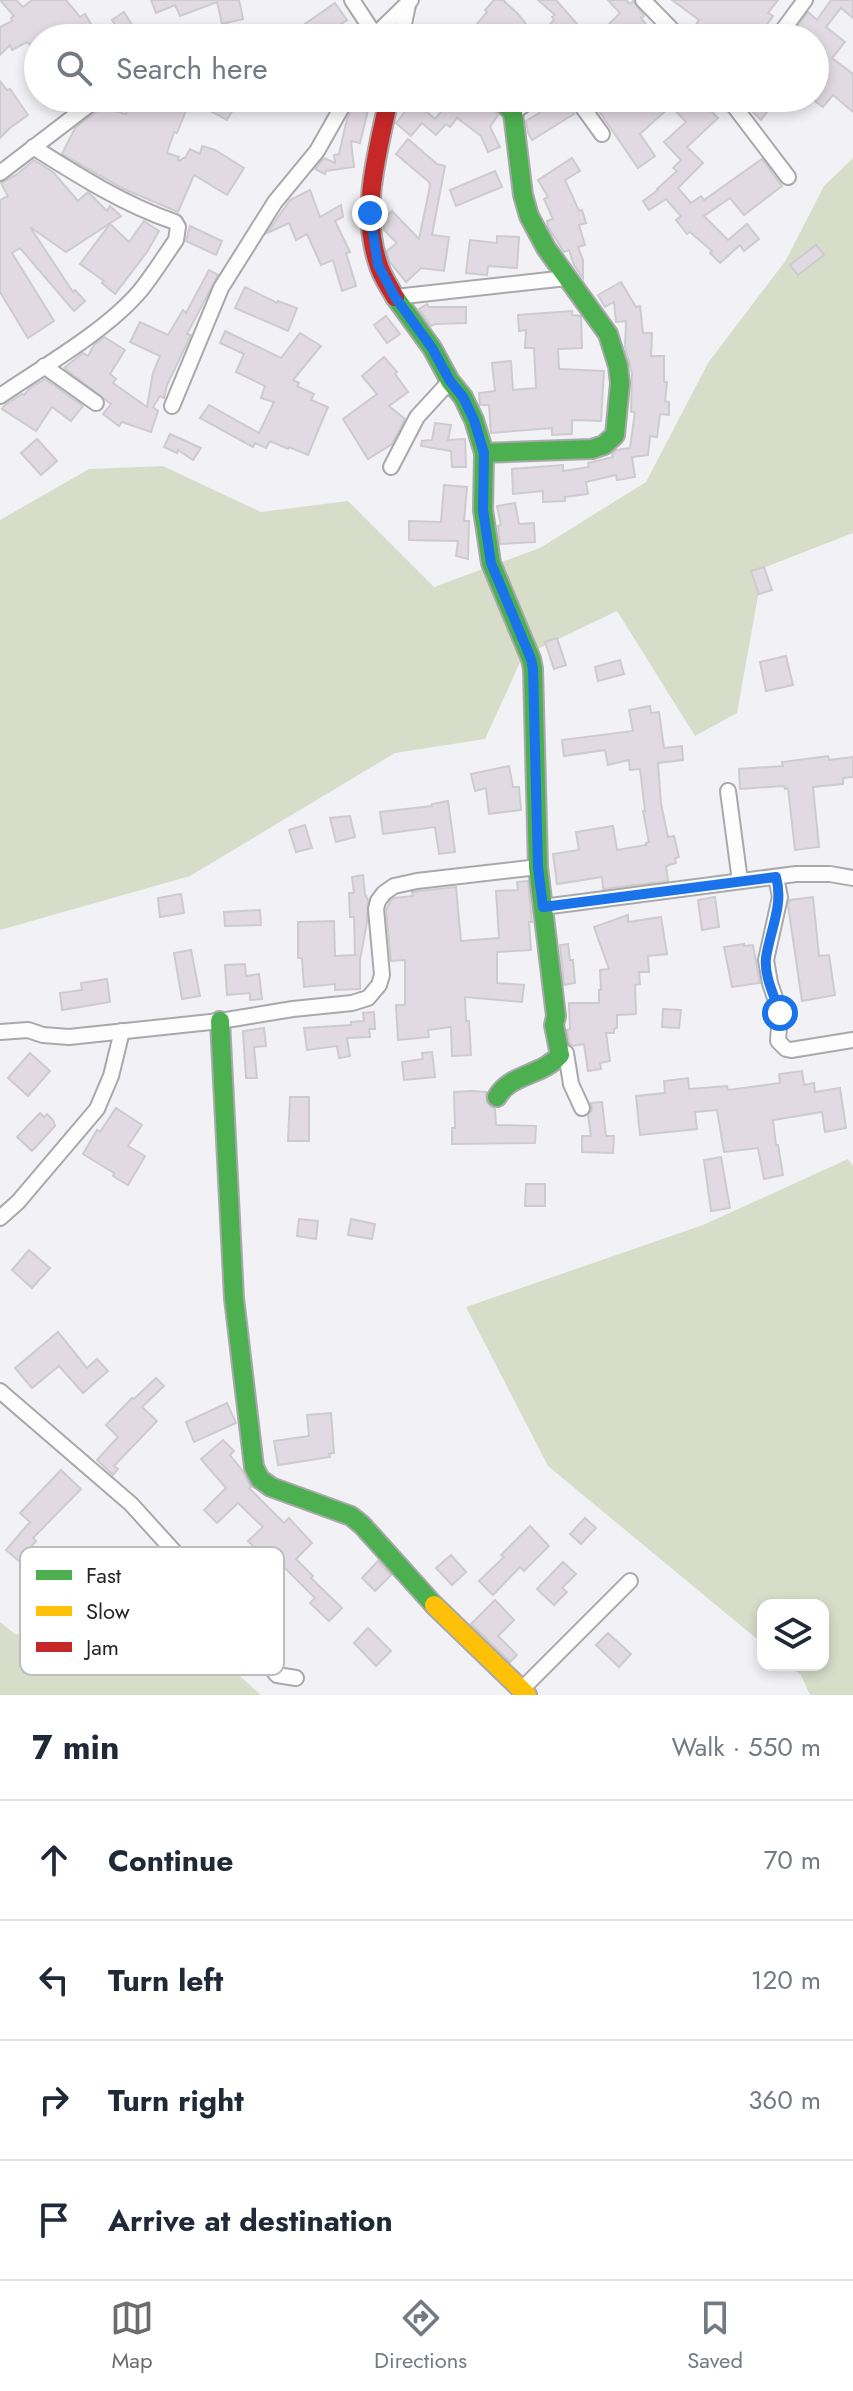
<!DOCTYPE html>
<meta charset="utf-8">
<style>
:root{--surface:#fff;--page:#f6f6f7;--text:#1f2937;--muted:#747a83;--line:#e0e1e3;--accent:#6c6c6f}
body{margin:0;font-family:Jost,sans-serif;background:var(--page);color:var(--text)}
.controls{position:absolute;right:24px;bottom:24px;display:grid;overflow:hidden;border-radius:16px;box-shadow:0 4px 12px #0003}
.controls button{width:72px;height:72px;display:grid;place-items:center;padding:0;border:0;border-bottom:2px solid var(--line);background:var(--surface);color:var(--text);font:40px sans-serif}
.stop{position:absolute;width:24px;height:24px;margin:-18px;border:6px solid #1a73e8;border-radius:50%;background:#fff}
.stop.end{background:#1a73e8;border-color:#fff;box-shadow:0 2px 8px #0008}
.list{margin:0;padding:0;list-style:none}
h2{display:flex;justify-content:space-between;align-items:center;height:104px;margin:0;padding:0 32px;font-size:34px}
h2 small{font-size:26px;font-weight:400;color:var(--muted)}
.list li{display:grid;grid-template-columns:52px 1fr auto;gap:24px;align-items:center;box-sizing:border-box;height:120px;padding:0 32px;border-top:2px solid var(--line)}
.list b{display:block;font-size:30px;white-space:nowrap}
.list em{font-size:26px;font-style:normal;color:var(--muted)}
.icon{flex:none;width:44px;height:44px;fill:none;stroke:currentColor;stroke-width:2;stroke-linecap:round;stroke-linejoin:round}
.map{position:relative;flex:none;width:853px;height:1695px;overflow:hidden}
.search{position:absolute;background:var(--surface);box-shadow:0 4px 12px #0003;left:24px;right:24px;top:24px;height:88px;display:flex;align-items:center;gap:20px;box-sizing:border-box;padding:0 28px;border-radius:44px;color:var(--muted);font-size:30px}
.sheet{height:584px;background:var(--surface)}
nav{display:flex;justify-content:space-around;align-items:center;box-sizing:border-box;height:112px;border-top:2px solid var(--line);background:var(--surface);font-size:22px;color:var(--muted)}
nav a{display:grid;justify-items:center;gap:4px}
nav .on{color:var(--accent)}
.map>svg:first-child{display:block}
.green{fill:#d7ddc9}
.building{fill:#e2dae2;stroke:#ccccce;stroke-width:2}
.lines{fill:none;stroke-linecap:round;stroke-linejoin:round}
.street-casing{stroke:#a9a9ac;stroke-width:18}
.fast-casing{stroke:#a9a9ac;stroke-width:22}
.slow-casing{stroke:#a9a9ac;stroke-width:22}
.jam-casing{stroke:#a9a9ac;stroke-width:22}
.street{stroke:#fdfdfe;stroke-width:14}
.fast{stroke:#4caf50;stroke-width:18}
.slow{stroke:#ffc107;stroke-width:18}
.jam{stroke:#c62828;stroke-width:18}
.route{stroke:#1a73e8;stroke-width:10}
.key{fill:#fff;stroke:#bdbdbe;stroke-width:2}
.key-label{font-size:22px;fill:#242426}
</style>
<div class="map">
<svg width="853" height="1695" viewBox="0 0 853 1695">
<rect width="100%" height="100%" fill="#f2f2f6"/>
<!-- green -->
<g class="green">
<path d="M853 158V533L763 568 737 713 695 736 617 611 523 656 485 739 395 753 190 876 0 930V520L89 469 163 466 261 512 348 501 434 587 540 548 646 482 708 363 786 260 824 186Z"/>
<path d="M848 1159 853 1166V1695H810L801 1675 788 1665H823V1605H763V1644L548 1466 466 1307 703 1225Z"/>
<path d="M0 1622 15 1634 162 1626 232 1669 261 1695H0Z"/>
</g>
<!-- building -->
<g class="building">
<path d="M0 0H16L23 7 32 0H66L80 17 85 14 95 31 84 38H65L59 27 48 36 45 33 30 45 27 42 12 50 10 45 0 55V27L12 21 11 18 14 16Z"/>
<path d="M151 0H239L243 19 222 24 217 2 180 16 175 5 156 13Z"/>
<path d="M494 0H503L518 14 537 38 554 20 552 17 555 15 538 0H556L578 25 564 38H482L472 30 487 12 485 10Z"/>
<path d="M608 0H626L630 4 633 1 644 16 641 18 657 38H595L620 13Z"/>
<path d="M672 0H778L768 13 773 16 757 38H709L694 28 699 20Z"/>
<path d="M831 0H853V18L841 8 826 27 845 42 832 58 853 74V112L833 95 823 107 815 101V38H789L808 12 817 20Z"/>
<path d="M335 3 347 20 321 38H285Z"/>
<path d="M124 12 137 33 129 38H123L112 20Z"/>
<path d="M0 81 7 90 10 89 28 115 10 128 0 138Z"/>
<path d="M133 98H191L177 133 174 132 167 153 179 157 178 160 180 161 183 158H185L190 149 200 154 202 146 215 150 244 168 227 195 194 175 178 212 124 189 62 154 75 128 101 108 126 114Z"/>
<path d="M216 98H240L227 120 209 110Z"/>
<path d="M357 98H371L360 143 351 141 354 167 326 171 325 174 315 169 324 158 335 163 334 155 339 154 347 119Z"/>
<path d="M411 98 435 119 452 98H459L472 109 480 98H487L490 106 498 115 490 127 500 147 488 152 481 136 457 118 450 127 446 124 436 135 422 123 411 136 396 123 407 109 403 106Z"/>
<path d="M564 98 574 114 532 140 528 133 526 121Z"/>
<path d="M590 98H699L718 118 687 147 703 163 678 188 691 203 701 196 704 200 762 159 782 186 744 215 730 198 704 216 728 240 747 224 759 239 744 251 740 245 720 263 710 253 712 251 690 232 687 234 676 220 681 216 666 199 649 210 643 201 658 190 657 189 677 171 673 168 681 160 664 142 686 122 671 106 640 134 655 156 638 168Z"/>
<path d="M750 98H772L764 109 767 112 761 120 746 105Z"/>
<path d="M408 139 437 164 445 166 432 235 449 237 444 271 421 268 406 282 389 261 387 251 397 243 384 230 383 220 392 211 419 239 430 186 429 182 396 154Z"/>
<path d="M572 158 580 171 565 180 579 211 582 210 586 223 579 225 585 245 578 247 583 260V278L574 265 569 250 564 252 548 227 547 221 553 219 544 199 548 197 538 180Z"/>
<path d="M34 160 53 172 78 201 88 192 107 211 110 206 121 216 66 252 30 227 73 292 75 290 85 301 74 311 20 248 12 253 54 321 28 338 0 292V200L8 196 1 183 16 175Z"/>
<path d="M495 171 502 187 456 206 450 190Z"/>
<path d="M310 190 320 217 341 205 343 217 335 221 350 252 346 253 356 286 342 291 333 260 321 265 307 234 296 240 289 223 267 233 290 200Z"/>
<path d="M144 221 159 231 147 252 115 294 102 283 104 281 80 264 110 224 129 242Z"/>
<path d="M190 226 222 241 216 255 186 241Z"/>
<path d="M497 236 519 237 517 268 488 266 487 275 466 273 470 240 497 243Z"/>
<path d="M816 245 824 255 798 275 790 265Z"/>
<path d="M209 270 218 275 187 334 191 335 167 385 164 398 160 396 153 407 158 411 151 432 122 422 119 426 103 414 111 404 64 368 83 353 88 356 94 345 104 337 125 350 110 374 116 379 113 383 147 407 153 373 160 356 130 342 140 322 168 335 183 310 186 313Z"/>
<path d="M621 282 636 307 640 306 643 333H652L651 356H664V382H667L665 401 669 402V415L660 414 657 437 650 436 648 455 632 457 635 477 617 480 616 475 586 482 588 494 565 497V501L543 502V491L513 494 512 469 563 465V471L589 467 588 463 613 457 612 454 616 450 630 448 635 412H631L632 373 625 347 626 321 616 322 614 302 605 307 598 295Z"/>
<path d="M245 287 277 303 278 301 297 308 288 331 235 308Z"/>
<path d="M427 304 429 307H466V323L435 324 431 326 419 309Z"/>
<path d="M572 311V315L581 316 582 348 558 349 559 369 604 371 601 421 572 420V434L552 435V428L491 433 489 405H480L479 393 495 391 492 363 511 361 513 390 536 388 534 348H525L526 330 519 331 518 315Z"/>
<path d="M386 316 400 334 387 343 374 325Z"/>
<path d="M225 331 281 358 300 333 321 346 293 380 299 383 297 386 314 394 311 400 328 407 308 455 289 447 288 449 270 441 266 448 255 443 253 447 200 418 209 405 259 433 274 402 261 398 265 386 236 372 244 354 220 343Z"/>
<path d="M384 357 397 372 395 374 408 392 389 406 405 419 392 444 368 459 343 419 377 394 362 376Z"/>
<path d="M45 379 83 406 71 421 52 407 36 431 2 409 5 405 22 394 24 395 29 389Z"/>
<path d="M435 423 451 425 448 440 465 439 466 467H452L451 451 421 446 422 441 432 440Z"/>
<path d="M170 434 201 448 193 460 178 450 177 453 164 447Z"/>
<path d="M37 439 57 461 41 475 21 453Z"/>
<path d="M444 485 467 487 464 521H469L468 559 456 556 458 541 409 540V521L441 522Z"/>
<path d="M515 503 519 524 534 523 535 542 500 544 498 526 501 525 497 506Z"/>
<path d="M764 567 772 590 759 594 751 571Z"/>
<path d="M557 638 566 665 554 669 545 642Z"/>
<path d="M786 656 793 685 766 691 760 662Z"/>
<path d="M620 660 624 674 598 681 595 667Z"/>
<path d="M650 706 651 713 659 712 664 748 682 746 683 760 658 763 661 804 668 837 674 836 679 857 675 858 676 863 666 866 668 881 603 889 602 877 557 884 553 854 579 850 576 832 613 826 617 850 646 845V843L649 842 643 811H645L640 769 630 770 629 760 608 765 605 750 564 756 562 740 633 731 629 710Z"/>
<path d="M828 756 829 760 853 757V777L843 778V784L813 787 819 847 795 850 788 788 785 789 784 786 740 789 739 769 783 766 782 762Z"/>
<path d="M509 766 513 787H519L521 810 489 814 486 788 475 791 471 774Z"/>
<path d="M448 801 455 852 439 854 435 827 383 834 380 812 432 806V804Z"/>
<path d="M350 816 355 837 336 842 330 818Z"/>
<path d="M305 825 312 848 296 852 289 830Z"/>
<path d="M363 875 365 894 368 900 367 922 360 960V989L335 990V984L304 987 302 958H298V922L334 921 335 956 355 955 354 917H350L349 893H354L352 877Z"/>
<path d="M528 881 532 922H529L531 950 497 952V983L524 985 522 1002 465 997 466 1021H469L471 1055 452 1056 451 1027 428 1030 429 1037 398 1040 396 1005H405V960L391 961 386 910 391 900 394 898 413 896 412 892 419 891 456 887 461 941 499 938 496 891 518 890 517 882Z"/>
<path d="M181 894 184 913 160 917 158 898Z"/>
<path d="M715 897 719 927 702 930 698 900Z"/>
<path d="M813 897 819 956 829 955 835 995 802 1001 788 905 790 900Z"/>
<path d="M260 910 261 925 225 926 224 912Z"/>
<path d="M628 915V922L661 917 667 954 648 956 649 972H639L640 984 635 985 636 1014 617 1015V1028L614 1029V1033H606L610 1061 600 1063 601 1069 588 1071 584 1044 573 1046 570 1044 567 1030 570 1029 569 1003H599V990H601L600 970 609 969 594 927Z"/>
<path d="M568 944 570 960H573L575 983 564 985 560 945Z"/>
<path d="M744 944V946L753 945 760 983 732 987 724 947Z"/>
<path d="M191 950 200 996 182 999 174 953Z"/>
<path d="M245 964 246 976 259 974 262 999 250 1000V993L227 995 225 965Z"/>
<path d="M107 979 110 1002 62 1010 60 993 82 990 81 983Z"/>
<path d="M663 1009 681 1010 679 1028 662 1027Z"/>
<path d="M374 1012 375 1029H369L370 1037 347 1038 350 1056 339 1058 337 1046 307 1050 304 1028 351 1025V1022L364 1021 363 1013Z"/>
<path d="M264 1028 266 1046 254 1047 257 1078H246L243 1031Z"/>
<path d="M432 1052 435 1077 404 1080 402 1062 423 1059 422 1053Z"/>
<path d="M30 1053 50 1071 28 1096 8 1078Z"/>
<path d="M802 1071 804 1085 814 1083 815 1092 840 1088 846 1128 825 1132 822 1112 773 1120 776 1145H778L783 1175 764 1179 758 1148 724 1152 717 1110 695 1112 697 1129 640 1135 636 1096 665 1093 664 1081 688 1078 689 1089 727 1086 728 1090 780 1083 779 1074Z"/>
<path d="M472 1091 486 1092 487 1103 495 1109 496 1125 536 1126 535 1143 452 1144V1128H455L454 1092Z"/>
<path d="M290 1097H309V1141H288Z"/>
<path d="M602 1102 606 1136H614L613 1153 582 1152V1136H591L588 1115 592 1110 591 1103Z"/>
<path d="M116 1108 142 1125 128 1146 145 1156 128 1185 113 1176 114 1173 83 1154 97 1130 100 1132Z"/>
<path d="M40 1113 44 1117 47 1114 53 1120 55 1126 32 1151 17 1137Z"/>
<path d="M721 1157 730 1208 711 1211 704 1160Z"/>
<path d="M526 1184H545V1206H525Z"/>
<path d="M299 1219 318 1221 316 1239 297 1236Z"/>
<path d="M351 1219 375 1224 372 1239 348 1235Z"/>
<path d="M29 1250 50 1268 32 1288 12 1270Z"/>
<path d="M58 1332 87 1368 97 1359 108 1371 83 1393 59 1366 32 1388 15 1368Z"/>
<path d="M156 1378 164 1386 142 1407 157 1421 114 1466 118 1469 113 1475 97 1460 118 1437 106 1425 132 1398 134 1399Z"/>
<path d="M227 1403 236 1423 194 1442 186 1422Z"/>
<path d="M331 1413 334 1453 329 1454 330 1457 278 1465 274 1441 309 1436 307 1415Z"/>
<path d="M223 1440 234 1451 230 1455 242 1470 251 1487 249 1488 284 1523 289 1518 312 1543 296 1559 313 1576 311 1578 342 1608 329 1621 310 1603 315 1598 280 1563 276 1569 248 1541 263 1527 238 1503 217 1523 204 1510 226 1488 201 1459Z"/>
<path d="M61 1470 81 1489 33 1538 36 1541 19 1561 6 1550 30 1522 20 1513Z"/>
<path d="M585 1518 596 1528 581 1544 570 1534Z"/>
<path d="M530 1526 549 1546 524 1571 520 1567 493 1595 479 1581 504 1557 501 1555Z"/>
<path d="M451 1555 466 1572 452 1585 436 1568Z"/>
<path d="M378 1561 391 1575 375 1591 362 1578Z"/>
<path d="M563 1562 576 1574 562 1588 567 1592 554 1605 537 1589Z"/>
<path d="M495 1600 514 1620 498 1636 517 1655 510 1662 471 1624Z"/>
<path d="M368 1628 391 1651 376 1666 354 1643Z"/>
<path d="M608 1633 631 1654 619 1667 596 1645Z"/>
</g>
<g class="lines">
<!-- street casing -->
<g class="street-casing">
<g id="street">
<path d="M352 0 375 35"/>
<path d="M643 0 680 38"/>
<path d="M372 38 411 0"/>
<path d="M401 38 408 5"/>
<path d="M777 38 805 0"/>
<path d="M576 98 602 134"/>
<path d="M728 98 788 177"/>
<path d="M513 113 533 98"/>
<path d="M0 173 98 98"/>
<path d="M395 297 567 278"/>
<path d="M44 366 96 403"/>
<path d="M0 396C44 366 106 331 140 291 153 275 164 257 176 240L178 227 175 222C123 204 79 176 33 147"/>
<path d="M172 406 221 288 275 202 317 151 347 98"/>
<path d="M391 467 417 417 450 381"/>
<path d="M728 791 740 881"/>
<path d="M776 877 780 897 766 960 770 983 780 1013 778 1041 786 1049 791 1050 853 1040"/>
<path d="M543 907 796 874H830L853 878"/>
<path d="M0 1032 28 1030 43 1035 69 1037 220 1021 293 1009 352 1003 368 998 379 985 382 975 376 909 378 901 384 893 394 886 417 881 538 867"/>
<path d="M560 1055 566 1053 571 1084 582 1108"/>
<path d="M0 1218 18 1202 97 1109 111 1076 122 1031"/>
<path d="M0 1391 131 1504 200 1580 277 1675 296 1678"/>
<path d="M521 1690 630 1581"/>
</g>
</g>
<!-- fast casing -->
<g class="fast-casing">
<g id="fast">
<path d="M395 297 432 348 450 381 463 397 474 420 484 453 483 510 491 563 531 659 533 669 538 867 556 1016 554 1025 560 1055C542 1076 511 1073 497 1097"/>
<path d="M484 453 592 449 604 445 615 435 620 383 618 366 608 334 546 248 529 216 523 195 513 113 499 98"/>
<path d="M220 1021 234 1298 254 1467 260 1479 271 1487 351 1516 362 1525 434 1605"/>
</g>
</g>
<!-- slow casing -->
<g class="slow-casing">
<path id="slow" d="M434 1605 527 1695"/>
</g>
<!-- jam casing -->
<g class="jam-casing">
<path id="jam" d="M389 98C378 152 360 209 378 263 381 275 389 286 395 297"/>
</g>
<!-- street -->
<use href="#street" class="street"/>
<!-- fast -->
<use href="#fast" class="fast"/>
<!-- slow -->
<use href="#slow" class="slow"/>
<!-- jam -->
<use href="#jam" class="jam"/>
</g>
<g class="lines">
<!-- route -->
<path class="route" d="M370 213 378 265 395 297 432 348 450 381 463 397 474 420 484 453 483 510 491 563 531 659 533 669 538 867 543 907 776 877C784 905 770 930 766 958 764 976 774 995 780 1013"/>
</g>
<!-- legend -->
<rect x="20" y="1547" width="264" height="128" rx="12" class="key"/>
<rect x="36" y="1570" width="36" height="10" fill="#4caf50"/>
<rect x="36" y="1606" width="36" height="10" fill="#ffc107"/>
<rect x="36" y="1642" width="36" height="10" fill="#c62828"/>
<g class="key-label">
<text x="86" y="1583">Fast</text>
<text x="86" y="1619">Slow</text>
<text x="86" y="1655">Jam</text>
</g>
</svg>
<div class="controls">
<button><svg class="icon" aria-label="layers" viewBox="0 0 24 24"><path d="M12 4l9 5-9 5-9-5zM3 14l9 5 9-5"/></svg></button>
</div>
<div class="stop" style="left:780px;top:1013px"></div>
<div class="stop end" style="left:370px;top:213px"></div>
<div class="search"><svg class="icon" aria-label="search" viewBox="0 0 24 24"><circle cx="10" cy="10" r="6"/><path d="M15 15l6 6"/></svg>Search here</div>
</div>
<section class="sheet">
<h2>7 min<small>Walk · 550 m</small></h2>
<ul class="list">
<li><svg class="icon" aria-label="ahead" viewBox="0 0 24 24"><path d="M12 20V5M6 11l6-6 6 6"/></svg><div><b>Continue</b></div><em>70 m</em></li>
<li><svg class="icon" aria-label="left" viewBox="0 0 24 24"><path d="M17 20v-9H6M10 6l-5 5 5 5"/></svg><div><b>Turn left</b></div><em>120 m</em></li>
<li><svg class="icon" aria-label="right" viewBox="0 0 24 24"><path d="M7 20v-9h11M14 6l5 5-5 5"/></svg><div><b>Turn right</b></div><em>360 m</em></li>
<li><svg class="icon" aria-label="arrive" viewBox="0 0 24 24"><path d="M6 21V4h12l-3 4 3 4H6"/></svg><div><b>Arrive at destination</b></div></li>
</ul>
</section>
<nav>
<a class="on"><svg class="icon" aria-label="map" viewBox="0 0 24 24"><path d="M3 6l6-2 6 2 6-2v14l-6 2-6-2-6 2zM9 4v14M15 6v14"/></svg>Map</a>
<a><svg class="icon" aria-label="directions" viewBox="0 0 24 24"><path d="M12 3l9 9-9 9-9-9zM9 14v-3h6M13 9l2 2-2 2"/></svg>Directions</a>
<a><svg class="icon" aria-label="saved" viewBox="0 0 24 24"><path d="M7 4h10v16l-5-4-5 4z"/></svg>Saved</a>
</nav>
